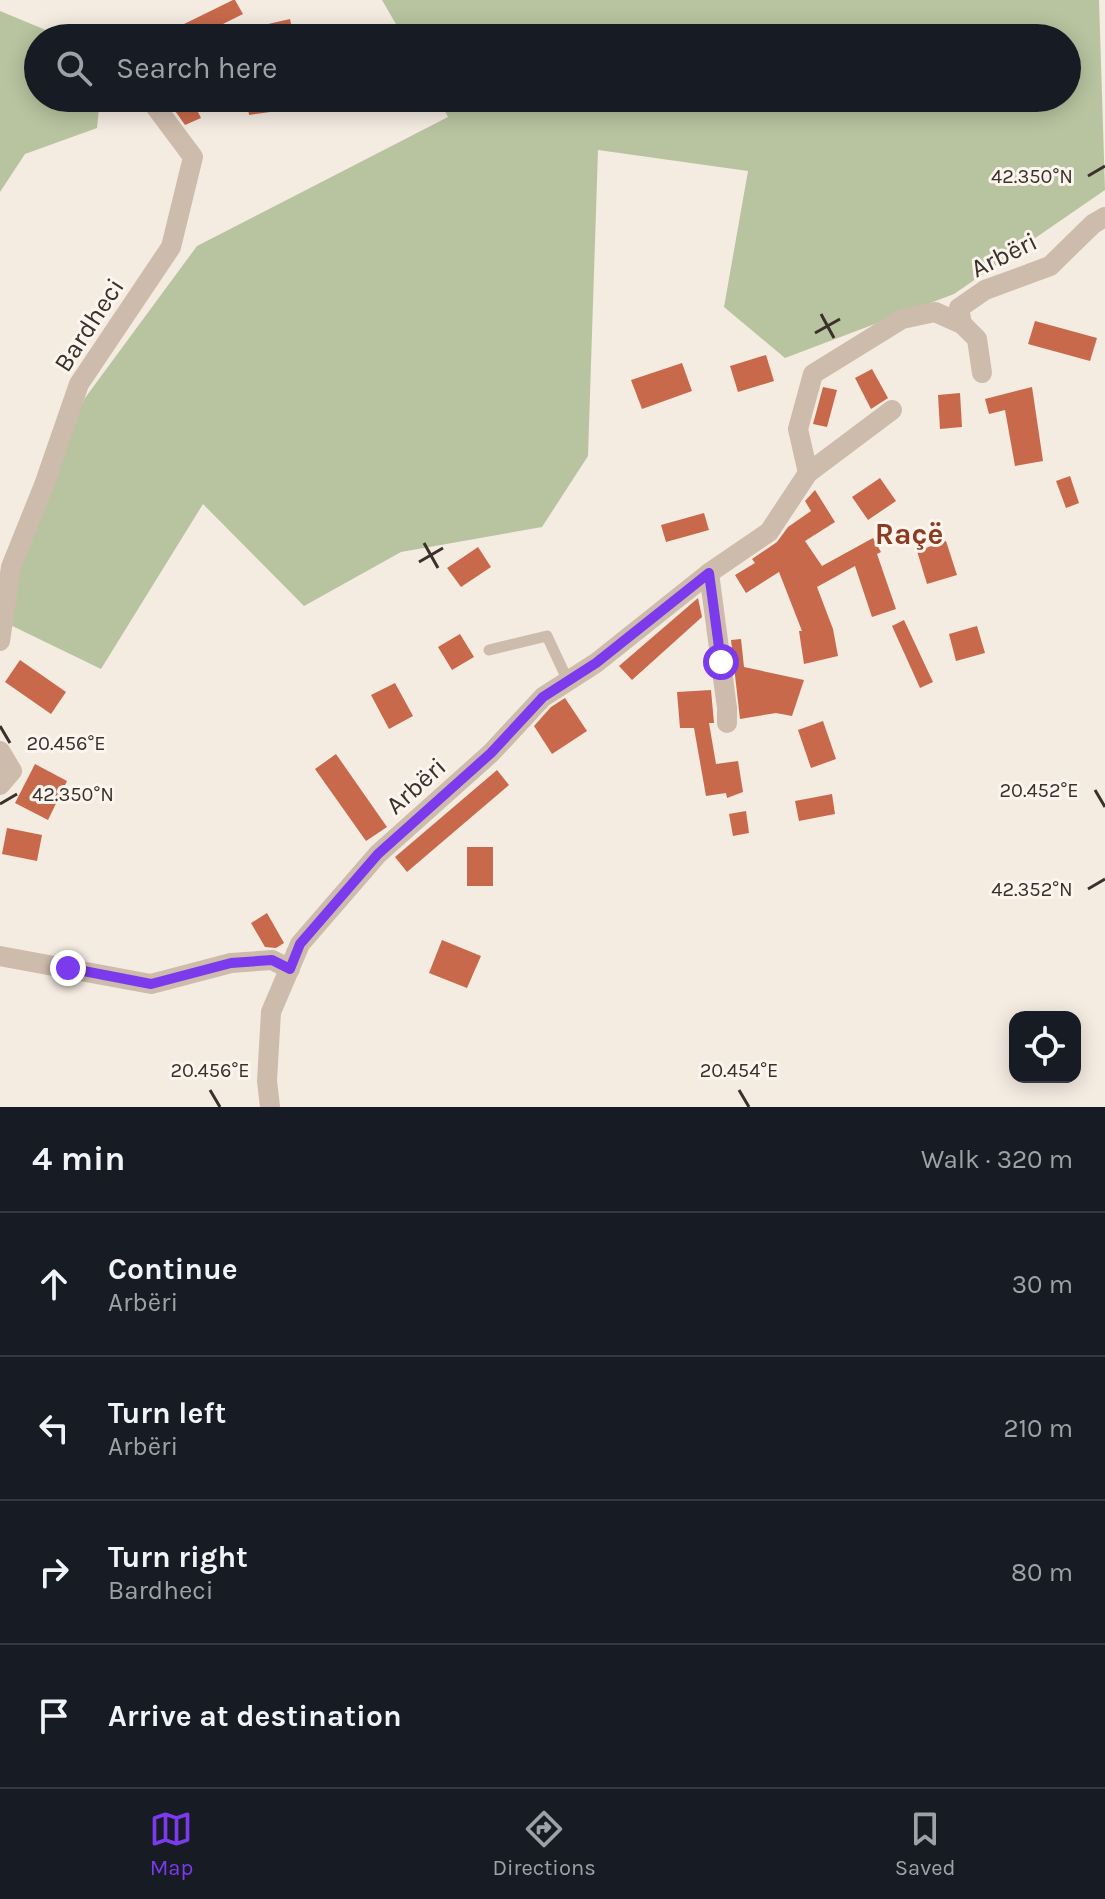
<!DOCTYPE html>
<meta charset="utf-8">
<style>
:root{--surface:#171b24;--page:#20242c;--text:#f1f3f6;--muted:#9ea1a6;--line:#363941;--accent:#7c3aed}
body{margin:0;font-family:Karla,sans-serif;background:var(--page);color:var(--text)}
.controls{position:absolute;right:24px;bottom:24px;display:grid;overflow:hidden;border-radius:16px;box-shadow:0 4px 20px #0003}
.controls button{width:72px;height:72px;display:grid;place-items:center;padding:0;border:0;border-bottom:2px solid var(--line);background:var(--surface);color:var(--text);font:40px sans-serif}
.stop{position:absolute;width:24px;height:24px;margin:-18px;border:6px solid #7c3aed;border-radius:50%;background:#fff}
.stop.end{background:#7c3aed;border-color:#fff;box-shadow:0 2px 8px #0008}
.list{margin:0;padding:0;list-style:none}
h2{display:flex;justify-content:space-between;align-items:center;height:104px;margin:0;padding:0 32px;font-size:34px}
h2 small{font-size:26px;font-weight:400;color:var(--muted)}
.list li{display:grid;grid-template-columns:52px 1fr auto;gap:24px;align-items:center;box-sizing:border-box;height:144px;padding:0 32px;border-top:2px solid var(--line)}
.list b{display:block;font-size:30px;white-space:nowrap}
.list p{margin:0;font-size:26px;white-space:nowrap;color:var(--muted)}
.list em{font-size:26px;font-style:normal;color:var(--muted)}
.icon{flex:none;width:44px;height:44px;fill:none;stroke:currentColor;stroke-width:2;stroke-linecap:round;stroke-linejoin:round}
.map{position:relative;flex:none;width:1105px;height:1107px;overflow:hidden}
.search{position:absolute;background:var(--surface);box-shadow:0 4px 20px #0003;left:24px;right:24px;top:24px;height:88px;display:flex;align-items:center;gap:20px;box-sizing:border-box;padding:0 28px;border-radius:44px;color:var(--muted);font-size:30px}
.sheet{height:680px;background:var(--surface)}
nav{display:flex;justify-content:space-around;align-items:center;box-sizing:border-box;height:112px;border-top:2px solid var(--line);background:var(--surface);font-size:22px;color:var(--muted)}
nav a{display:grid;justify-items:center;gap:4px}
nav .on{color:var(--accent)}
.map>svg:first-child{display:block}
.green{fill:#b8c4a0}
.building{fill:#c8694b}
.lines{fill:none;stroke-linecap:round;stroke-linejoin:round}
.lane{stroke:#cdbbac;stroke-width:11}
.street{stroke:#cdbbac;stroke-width:20}
.route{stroke:#7c3aed;stroke-width:10}
.ticks{fill:none;stroke:#3b302b;stroke-width:3}
.labels{text-anchor:middle;dominant-baseline:central;stroke-width:6;stroke-linejoin:round;paint-order:stroke}
.street-label{font-size:26px;fill:#3b302b;stroke:#fbf5ee}
.quarter-label{font-size:30px;font-weight:bold;fill:#8c3b22;stroke:#fbf5ee}
.ticks-label{font-size:20px;text-anchor:middle;fill:#3b302b;stroke:#fbf5ee;stroke-width:6;stroke-linejoin:round;paint-order:stroke}
</style>
<div class="map">
<svg width="1105" height="1107" viewBox="0 0 1105 1107">
<rect width="100%" height="100%" fill="#f4ebe1"/>
<!-- green -->
<g class="green">
<path d="M382 0H1099L1105 190 954 294 785 358 724 307 748 171 598 150 588 456 542 527 401 552 304 606 203 504 101 669 0 620V578L85 398 197 246 448 117 438 98H1067V38H404Z"/>
<path d="M0 11 65 38H38V98H100L97 128 25 154 0 192Z"/>
</g>
<!-- building -->
<g class="building">
<path d="M233 0H235L243 14 195 38H188L182 25Z"/>
<path d="M290 19 294 38H235L234 32Z"/>
<path d="M166 98H191L201 118 185 125Z"/>
<path d="M247 98H306V107L249 115Z"/>
<path d="M1035 321 1097 338 1090 361 1028 344Z"/>
<path d="M766 355 774 381 738 392 730 366Z"/>
<path d="M682 363 692 391 642 409 631 380Z"/>
<path d="M872 369 888 398 871 409 855 378Z"/>
<path d="M823 387 837 390 827 427 813 424Z"/>
<path d="M1032 387 1043 461 1015 466 1005 410 989 414 985 399Z"/>
<path d="M960 393 962 427 940 429 938 395Z"/>
<path d="M1070 476 1079 503 1066 508 1056 481Z"/>
<path d="M880 478 896 501 868 520 852 497Z"/>
<path d="M815 490 835 522 805 541 822 566 873 538 881 552 877 554 896 609 872 617 855 566 817 587 833 629 838 656 804 664 799 631H802L779 572 746 593 735 575 755 563 752 559 777 542 788 527 811 511 805 501Z"/>
<path d="M704 513 709 530 666 542 661 525Z"/>
<path d="M946 541 957 575 927 584 917 551Z"/>
<path d="M478 547 491 567 461 587 447 568Z"/>
<path d="M698 598 702 617 632 680 619 666Z"/>
<path d="M904 620 933 682 920 688 892 626Z"/>
<path d="M977 626 985 653 956 661 949 634Z"/>
<path d="M460 634 474 657 452 670 438 647Z"/>
<path d="M741 639 744 667 804 680 792 716 776 713 740 719 731 640Z"/>
<path d="M20 660 66 692 51 714 5 682Z"/>
<path d="M395 683 413 716 389 729 371 695Z"/>
<path d="M711 690 714 723H709L716 764 738 761 743 792 727 798 726 793 706 796 694 728H680L677 692Z"/>
<path d="M565 698 587 731 552 754 534 726 551 707Z"/>
<path d="M823 721 836 759 811 768 798 730Z"/>
<path d="M336 754 387 827 366 841 315 769Z"/>
<path d="M35 764 67 781 48 820 15 803Z"/>
<path d="M497 770 509 785 407 872 395 857Z"/>
<path d="M832 794 835 814 799 821 795 801Z"/>
<path d="M746 811 749 833 733 836 729 814Z"/>
<path d="M7 828 42 835 37 861 2 854Z"/>
<rect x="467" y="847" width="26" height="39"/>
<path d="M267 913 284 943 276 948 265 947 251 923Z"/>
<path d="M442 940 481 956 467 988 429 973Z"/>
</g>
<g class="lines">
<!-- lane -->
<path class="lane" d="M489 650 547 636 568 681"/>
<!-- street -->
<g class="street">
<path d="M962 324 977 339 982 373"/>
<path d="M808 473 798 429 813 374 902 319 935 312 962 324 959 308 985 290 1050 266 1093 224 1105 217"/>
<path d="M709 573 727 708V723"/>
<path d="M0 641 11 567 44 485 79 384 171 247 193 157 149 98"/>
<path d="M0 751 12 771 0 785"/>
<path d="M0 956 151 984 231 963 272 960 290 969"/>
<path d="M270 1107 267 1081 271 1012 300 944 378 854 491 753 543 697 596 663 709 573 769 532 808 473 892 410"/>
</g>
</g>
<g class="lines">
<!-- route -->
<path class="route" d="M68 968 151 984 231 963 272 960 290 969 300 944 378 854 491 753 543 697 596 663 709 573 721 662"/>
</g>
<!-- ticks -->
<path class="ticks" d="M1088 176 1105 166M821 314 834 338M815 333 840 319M424 543 438 568M419 562 443 548M0 726 10 743M1095 790 1105 807M0 804 17 794M1088 889 1105 879M210 1090 220 1107M739 1090 749 1107"/>
<g class="labels">
<!-- street labels -->
<g class="street-label">
<text transform="translate(1004 255) rotate(-26)">Arbëri</text>
<text transform="translate(89 325) rotate(-57)">Bardheci</text>
<text transform="translate(416 786) rotate(-42)">Arbëri</text>
</g>
<!-- quarter labels -->
<g class="quarter-label">
<text x="909" y="534">Raçë</text>
</g>
</g>
<g class="ticks-label">
<text x="1032" y="183">42.350°N</text>
<text x="66" y="750">20.456°E</text>
<text x="1039" y="797">20.452°E</text>
<text x="73" y="801">42.350°N</text>
<text x="1032" y="896">42.352°N</text>
<text x="210" y="1077">20.456°E</text>
<text x="739" y="1077">20.454°E</text>
</g>
</svg>
<div class="controls">
<button><svg class="icon" aria-label="locate" viewBox="0 0 24 24"><circle cx="12" cy="12" r="6"/><path d="M12 2v4M12 18v4M2 12h4M18 12h4"/></svg></button>
</div>
<div class="stop" style="left:721px;top:662px"></div>
<div class="stop end" style="left:68px;top:968px"></div>
<div class="search"><svg class="icon" aria-label="search" viewBox="0 0 24 24"><circle cx="10" cy="10" r="6"/><path d="M15 15l6 6"/></svg>Search here</div>
</div>
<section class="sheet">
<h2>4 min<small>Walk · 320 m</small></h2>
<ul class="list">
<li><svg class="icon" aria-label="ahead" viewBox="0 0 24 24"><path d="M12 20V5M6 11l6-6 6 6"/></svg><div><b>Continue</b><p>Arbëri</p></div><em>30 m</em></li>
<li><svg class="icon" aria-label="left" viewBox="0 0 24 24"><path d="M17 20v-9H6M10 6l-5 5 5 5"/></svg><div><b>Turn left</b><p>Arbëri</p></div><em>210 m</em></li>
<li><svg class="icon" aria-label="right" viewBox="0 0 24 24"><path d="M7 20v-9h11M14 6l5 5-5 5"/></svg><div><b>Turn right</b><p>Bardheci</p></div><em>80 m</em></li>
<li><svg class="icon" aria-label="arrive" viewBox="0 0 24 24"><path d="M6 21V4h12l-3 4 3 4H6"/></svg><div><b>Arrive at destination</b></div></li>
</ul>
</section>
<nav>
<a class="on"><svg class="icon" aria-label="map" viewBox="0 0 24 24"><path d="M3 6l6-2 6 2 6-2v14l-6 2-6-2-6 2zM9 4v14M15 6v14"/></svg>Map</a>
<a><svg class="icon" aria-label="directions" viewBox="0 0 24 24"><path d="M12 3l9 9-9 9-9-9zM9 14v-3h6M13 9l2 2-2 2"/></svg>Directions</a>
<a><svg class="icon" aria-label="saved" viewBox="0 0 24 24"><path d="M7 4h10v16l-5-4-5 4z"/></svg>Saved</a>
</nav>
